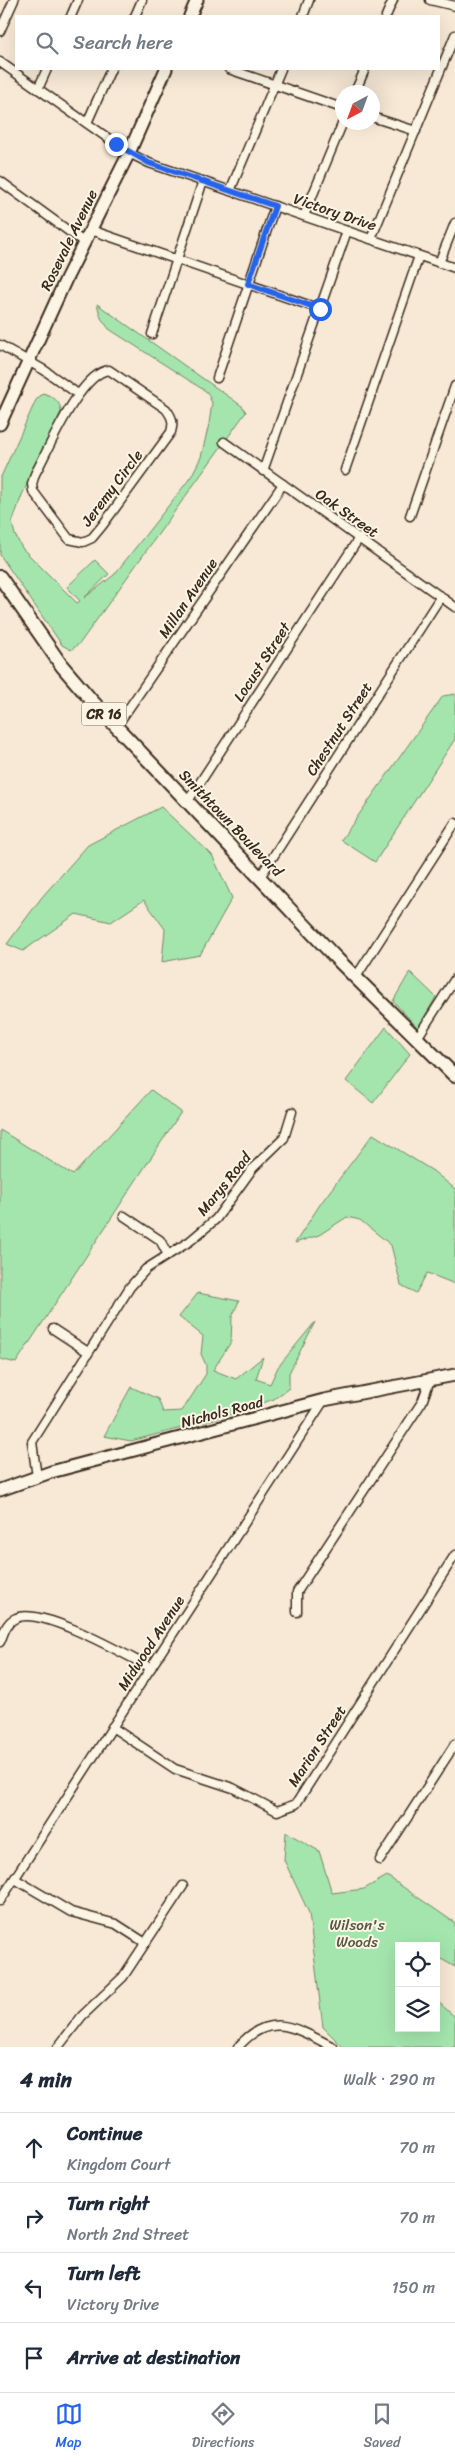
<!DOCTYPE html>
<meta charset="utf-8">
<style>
:root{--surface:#fff;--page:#f2f2f3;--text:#1f2937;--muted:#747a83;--line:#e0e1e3;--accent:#2563eb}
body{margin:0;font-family:Sriracha,sans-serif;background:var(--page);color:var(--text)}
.controls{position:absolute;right:15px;bottom:15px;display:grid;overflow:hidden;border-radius:0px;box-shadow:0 5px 20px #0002}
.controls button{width:45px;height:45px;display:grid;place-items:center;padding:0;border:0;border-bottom:1px solid var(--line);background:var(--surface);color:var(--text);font:25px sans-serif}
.compass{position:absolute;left:335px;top:85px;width:45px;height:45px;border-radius:50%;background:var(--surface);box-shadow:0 5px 20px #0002;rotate:221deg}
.stop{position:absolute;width:15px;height:15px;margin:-11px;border:4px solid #2563eb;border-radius:50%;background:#fff}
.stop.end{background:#2563eb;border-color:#fff;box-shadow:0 1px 5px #0008}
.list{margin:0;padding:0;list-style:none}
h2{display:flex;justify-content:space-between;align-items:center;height:65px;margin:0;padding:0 20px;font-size:21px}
h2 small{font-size:16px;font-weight:400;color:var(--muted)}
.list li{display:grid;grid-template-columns:32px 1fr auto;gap:15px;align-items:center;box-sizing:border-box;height:70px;padding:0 20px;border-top:1px solid var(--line)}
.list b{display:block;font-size:19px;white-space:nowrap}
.list p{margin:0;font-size:16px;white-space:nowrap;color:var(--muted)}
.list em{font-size:16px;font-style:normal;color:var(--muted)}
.icon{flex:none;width:28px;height:28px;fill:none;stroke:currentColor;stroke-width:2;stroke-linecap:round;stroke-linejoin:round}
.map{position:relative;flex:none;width:455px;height:2047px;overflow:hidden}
.search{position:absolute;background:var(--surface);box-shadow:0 5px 20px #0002;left:15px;right:15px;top:15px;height:55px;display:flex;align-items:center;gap:12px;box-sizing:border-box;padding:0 18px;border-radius:0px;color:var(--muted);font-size:19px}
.sheet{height:345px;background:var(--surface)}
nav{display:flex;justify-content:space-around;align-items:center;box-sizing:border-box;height:70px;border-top:1px solid var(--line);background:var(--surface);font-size:14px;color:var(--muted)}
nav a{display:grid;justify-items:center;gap:2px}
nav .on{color:var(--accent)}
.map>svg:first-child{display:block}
.green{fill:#a4e5ae;stroke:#708866}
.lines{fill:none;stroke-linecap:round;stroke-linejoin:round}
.street-casing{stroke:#3b2a1e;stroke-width:11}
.secondary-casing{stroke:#3b2a1e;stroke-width:15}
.primary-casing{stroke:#3b2a1e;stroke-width:16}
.street{stroke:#fcf5e5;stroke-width:8}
.secondary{stroke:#fcf5e5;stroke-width:11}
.primary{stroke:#fcf5e5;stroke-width:12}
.route{stroke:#2563eb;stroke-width:6}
.labels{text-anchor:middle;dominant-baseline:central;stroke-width:4;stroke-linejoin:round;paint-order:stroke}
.shield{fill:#fcf5e5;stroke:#75675a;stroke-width:1}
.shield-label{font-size:14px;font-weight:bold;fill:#3b2a1e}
.street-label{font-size:15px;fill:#3b2a1e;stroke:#fcf5e5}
.park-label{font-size:15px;fill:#555942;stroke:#fcf5e5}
</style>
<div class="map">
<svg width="455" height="2047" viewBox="0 0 455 2047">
<rect width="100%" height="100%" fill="#f7e9d5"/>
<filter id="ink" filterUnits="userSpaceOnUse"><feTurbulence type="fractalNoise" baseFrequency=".02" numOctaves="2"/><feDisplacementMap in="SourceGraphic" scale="10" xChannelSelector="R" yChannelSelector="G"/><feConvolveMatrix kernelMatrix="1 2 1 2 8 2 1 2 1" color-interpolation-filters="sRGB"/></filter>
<g filter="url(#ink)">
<!-- green -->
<g class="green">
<path d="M97 304 242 406 246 412 80 643 71 650 62 645 0 555V479L36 400 43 393C52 396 61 401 61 412L22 495 12 523 15 535 22 548 77 603 80 601 67 587 95 560 109 574 84 598 114 575 191 477 201 457 209 424 212 403 207 392 109 329 101 318Z"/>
<path d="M455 694V739L375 862 341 840 443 696Z"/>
<path d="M161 807 212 855 232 898 200 955 162 962 165 929 144 900 111 922 76 914 23 951 7 944 42 897 88 845Z"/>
<path d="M410 972 436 997 418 1028 393 1001Z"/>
<path d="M386 1027 410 1054 373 1103 346 1081Z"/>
<path d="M151 1090 181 1112 16 1363 0 1359V1130L73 1175Z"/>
<path d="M373 1134 433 1171 455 1189V1284L427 1273 416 1293 401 1285 391 1245 360 1220 347 1217 319 1235 295 1243 321 1203Z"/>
<path d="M198 1293 239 1301 232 1317 231 1342 213 1370 236 1379 263 1357 256 1379 270 1384 278 1367 315 1322 289 1373V1388L274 1399 232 1414 193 1425 131 1441 104 1436 131 1387 158 1399 163 1412 182 1411 206 1374V1365L201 1354 203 1336 179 1317Z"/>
<path d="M286 1832 319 1851 332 1893 364 1889 387 1876 455 1923V1967L436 1956V1946H399V2028H436V2000L455 2017V2047H343L323 2027 309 1913 284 1860Z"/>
</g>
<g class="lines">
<!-- street casing -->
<g class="street-casing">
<g id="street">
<path d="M430 0 455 6"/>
<path d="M71 16 78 0"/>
<path d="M135 16 142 0"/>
<path d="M303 16 309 0"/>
<path d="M386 16 393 0"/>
<path d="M0 31 14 0"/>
<path d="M0 62 129 153 149 163 455 268"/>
<path d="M229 69 342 108"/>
<path d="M38 89 47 69"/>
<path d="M355 92 365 69"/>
<path d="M372 117 416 131"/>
<path d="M87 123 111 69"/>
<path d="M0 181 85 243"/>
<path d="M230 191 281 69"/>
<path d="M304 216 343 122"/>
<path d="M91 230 320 309"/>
<path d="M371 239 455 35"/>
<path d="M439 263 455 223"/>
<path d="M152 334 203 181"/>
<path d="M0 345 44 370 78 394"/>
<path d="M109 370 166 409C172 417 174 422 171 432L102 526 92 538 83 542 69 539 33 491 32 484 35 474C49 449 80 373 109 370Z"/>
<path d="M217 378 275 206"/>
<path d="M224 442 455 607"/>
<path d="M345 470 419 256"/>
<path d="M263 471 347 231"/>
<path d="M410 516 455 386"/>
<path d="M116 727 283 484"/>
<path d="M188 801 359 538"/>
<path d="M260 877 441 596"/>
<path d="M356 977 455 823"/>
<path d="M417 1038 455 979"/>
<path d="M124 1216 160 1240 168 1255"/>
<path d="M53 1329 88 1352"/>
<path d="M37 1477 32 1442 130 1287 146 1269 190 1241 216 1219 253 1168 284 1138 292 1112"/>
<path d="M297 1612V1592L422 1402 430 1380"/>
<path d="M0 1642C4 1633 6 1622 16 1618 41 1606 126 1655 151 1668"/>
<path d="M112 1727 175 1769 233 1788 277 1811 296 1804 455 1555"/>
<path d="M380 1860 455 1744"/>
<path d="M15 1879 71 1912 116 1924 144 1942"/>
<path d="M0 1901 324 1400"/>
<path d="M58 2047 82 2016 123 1977 183 1886"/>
<path d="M238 2047C270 2010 296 2028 333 2047"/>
</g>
</g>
<!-- secondary casing -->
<g class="secondary-casing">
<g id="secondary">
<path d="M190 16 197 0"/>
<path d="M0 424 66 279 129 153 166 69"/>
<path d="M0 1490 51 1472 324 1400 455 1375"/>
</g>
</g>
<!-- primary casing -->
<g class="primary-casing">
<path id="primary" d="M0 577 62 666 92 701 336 958 455 1076"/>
</g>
<!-- street -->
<use href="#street" class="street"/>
<!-- secondary -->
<use href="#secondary" class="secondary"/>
<!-- primary -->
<use href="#primary" class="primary"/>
</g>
</g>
<g class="lines" filter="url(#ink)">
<!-- route -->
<path class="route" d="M116 144 149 163 275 206 248 284 320 309"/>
</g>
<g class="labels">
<!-- shield labels -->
<rect class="shield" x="81.5" y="702.5" width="45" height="23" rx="4"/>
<g class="shield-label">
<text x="104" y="714">CR 16</text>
</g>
<!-- street labels -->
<g class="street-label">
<text transform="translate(335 212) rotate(19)">Victory Drive</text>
<text transform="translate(69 240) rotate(-64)">Rosevale Avenue</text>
<text transform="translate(112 488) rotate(-53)">Jeremy Circle</text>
<text transform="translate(347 513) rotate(35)">Oak Street</text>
<text transform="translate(188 598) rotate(-56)">Millan Avenue</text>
<text transform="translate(262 662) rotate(-57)">Locust Street</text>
<text transform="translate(339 729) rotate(-57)">Chestnut Street</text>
<text transform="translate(231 823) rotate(46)">Smithtown Boulevard</text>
<text transform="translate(224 1184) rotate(-51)">Marys Road</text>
<text transform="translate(222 1412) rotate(-15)">Nichols Road</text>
<text transform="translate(151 1643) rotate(-57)">Midwood Avenue</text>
<text transform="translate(317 1746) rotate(-57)">Marion Street</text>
</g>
<!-- park labels -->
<g class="park-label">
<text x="357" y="1925">Wilson's<tspan x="357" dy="17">Woods</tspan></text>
</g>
</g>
</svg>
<div class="controls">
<button><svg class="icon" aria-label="locate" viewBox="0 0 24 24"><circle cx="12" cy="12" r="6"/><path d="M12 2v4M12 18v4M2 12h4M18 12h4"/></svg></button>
<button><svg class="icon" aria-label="layers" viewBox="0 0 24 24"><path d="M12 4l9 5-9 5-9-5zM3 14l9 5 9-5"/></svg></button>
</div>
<svg class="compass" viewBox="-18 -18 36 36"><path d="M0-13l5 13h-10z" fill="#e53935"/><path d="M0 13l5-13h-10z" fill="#747a83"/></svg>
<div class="stop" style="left:320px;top:309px"></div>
<div class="stop end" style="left:116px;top:144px"></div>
<div class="search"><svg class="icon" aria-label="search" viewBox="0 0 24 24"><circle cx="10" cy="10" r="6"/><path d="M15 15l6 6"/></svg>Search here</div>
</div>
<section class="sheet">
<h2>4 min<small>Walk · 290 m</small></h2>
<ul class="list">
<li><svg class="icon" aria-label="ahead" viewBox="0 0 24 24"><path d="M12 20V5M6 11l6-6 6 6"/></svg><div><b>Continue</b><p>Kingdom Court</p></div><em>70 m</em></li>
<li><svg class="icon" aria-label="right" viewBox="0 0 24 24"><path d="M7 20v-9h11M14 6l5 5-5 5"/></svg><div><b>Turn right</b><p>North 2nd Street</p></div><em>70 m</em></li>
<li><svg class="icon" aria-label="left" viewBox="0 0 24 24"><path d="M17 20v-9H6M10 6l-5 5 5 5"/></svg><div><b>Turn left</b><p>Victory Drive</p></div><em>150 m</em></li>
<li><svg class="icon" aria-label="arrive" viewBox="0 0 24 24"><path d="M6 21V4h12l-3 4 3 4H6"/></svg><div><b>Arrive at destination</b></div></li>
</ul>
</section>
<nav>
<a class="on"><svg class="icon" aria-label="map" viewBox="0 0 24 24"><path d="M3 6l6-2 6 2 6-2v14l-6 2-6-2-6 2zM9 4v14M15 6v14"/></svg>Map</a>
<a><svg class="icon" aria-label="directions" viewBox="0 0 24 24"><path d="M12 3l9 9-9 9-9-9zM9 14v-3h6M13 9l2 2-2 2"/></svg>Directions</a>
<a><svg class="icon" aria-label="saved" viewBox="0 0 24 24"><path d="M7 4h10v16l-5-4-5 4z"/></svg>Saved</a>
</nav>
